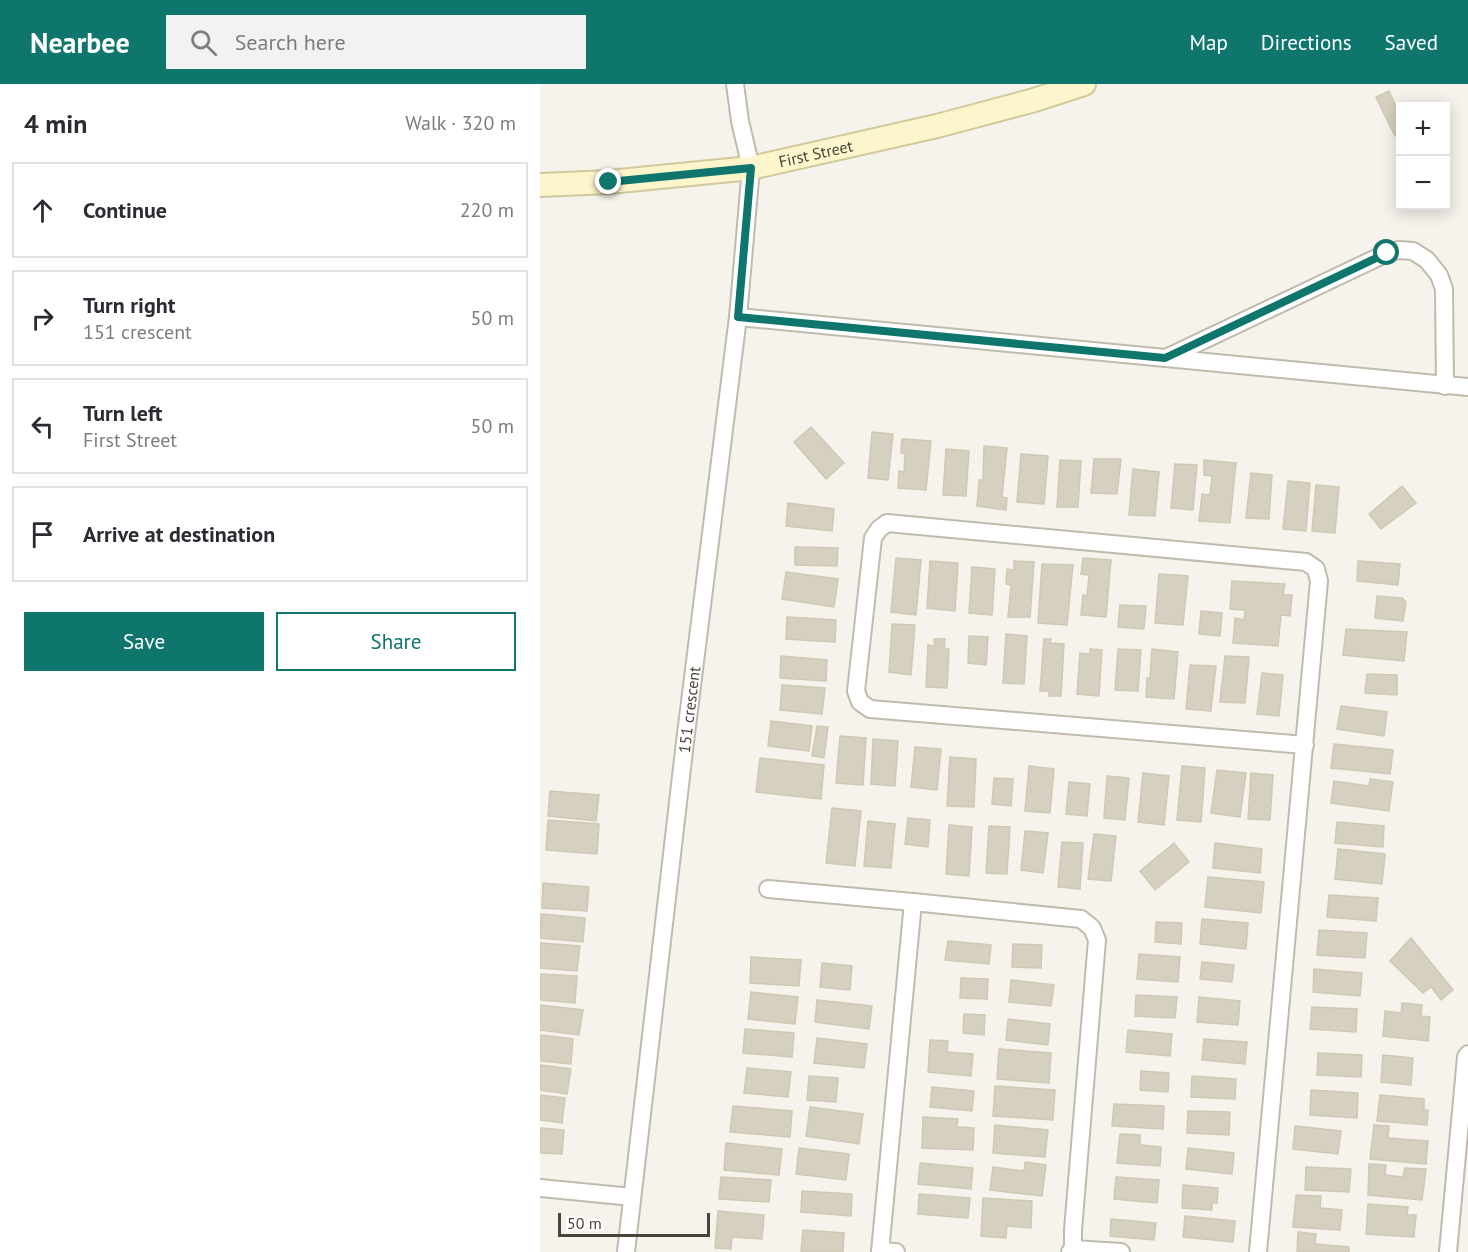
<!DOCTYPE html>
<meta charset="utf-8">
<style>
:root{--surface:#fff;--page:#f2f2f3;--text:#2b2b33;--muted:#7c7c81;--line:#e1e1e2;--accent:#0f766e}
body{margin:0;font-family:"PT Sans",sans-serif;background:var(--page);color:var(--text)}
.controls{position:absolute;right:18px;top:18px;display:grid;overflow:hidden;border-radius:0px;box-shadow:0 3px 15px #0003}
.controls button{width:54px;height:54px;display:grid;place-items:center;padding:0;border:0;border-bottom:2px solid var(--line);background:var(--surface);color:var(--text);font:30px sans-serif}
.scale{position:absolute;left:18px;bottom:15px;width:152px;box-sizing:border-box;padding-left:6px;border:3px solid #494439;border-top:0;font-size:16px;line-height:21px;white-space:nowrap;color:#494439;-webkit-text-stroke:4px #fff;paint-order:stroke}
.stop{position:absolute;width:18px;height:18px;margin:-14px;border:4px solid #0f766e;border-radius:50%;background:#fff}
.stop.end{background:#0f766e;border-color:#fff;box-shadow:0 2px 6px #0008}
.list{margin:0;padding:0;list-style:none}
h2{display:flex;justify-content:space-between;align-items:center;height:78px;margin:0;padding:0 24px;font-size:26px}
h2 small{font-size:20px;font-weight:400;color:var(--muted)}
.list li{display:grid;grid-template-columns:39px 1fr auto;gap:18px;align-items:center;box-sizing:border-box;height:96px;margin:0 12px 12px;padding:0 12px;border:2px solid var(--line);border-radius:0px}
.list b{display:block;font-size:22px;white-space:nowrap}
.list p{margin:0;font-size:20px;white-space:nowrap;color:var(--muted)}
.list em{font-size:20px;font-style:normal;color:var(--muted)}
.actions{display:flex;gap:12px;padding:18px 24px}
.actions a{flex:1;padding:14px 0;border:2px solid var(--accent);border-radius:0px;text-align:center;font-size:21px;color:var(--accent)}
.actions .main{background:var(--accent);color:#fff}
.icon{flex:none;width:33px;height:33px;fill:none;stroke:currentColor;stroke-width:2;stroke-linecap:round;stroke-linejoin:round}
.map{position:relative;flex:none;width:928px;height:1168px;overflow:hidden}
header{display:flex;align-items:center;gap:36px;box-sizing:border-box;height:84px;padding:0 30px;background:var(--accent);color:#fff}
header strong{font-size:28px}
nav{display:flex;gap:33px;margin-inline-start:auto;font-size:21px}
.search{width:420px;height:54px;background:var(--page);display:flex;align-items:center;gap:15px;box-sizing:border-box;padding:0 21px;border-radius:0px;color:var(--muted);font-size:22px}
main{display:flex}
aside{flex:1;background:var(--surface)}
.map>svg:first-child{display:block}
.building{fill:#d6d0c0;stroke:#d1c8b4;stroke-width:1.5}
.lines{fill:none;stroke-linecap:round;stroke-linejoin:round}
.street-casing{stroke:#c0bbad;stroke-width:20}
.secondary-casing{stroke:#d2c99c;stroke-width:26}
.street{stroke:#fff;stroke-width:16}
.secondary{stroke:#fdf6cd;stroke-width:22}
.route{stroke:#0f766e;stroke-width:8}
.labels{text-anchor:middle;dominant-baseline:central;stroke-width:4.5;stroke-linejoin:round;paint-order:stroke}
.street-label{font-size:16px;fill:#494439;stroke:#fff}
</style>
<header>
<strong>Nearbee</strong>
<div class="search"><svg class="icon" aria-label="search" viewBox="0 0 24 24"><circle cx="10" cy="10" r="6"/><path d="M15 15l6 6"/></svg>Search here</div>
<nav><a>Map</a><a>Directions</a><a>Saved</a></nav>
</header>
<main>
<aside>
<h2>4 min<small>Walk · 320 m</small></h2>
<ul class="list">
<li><svg class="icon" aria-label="ahead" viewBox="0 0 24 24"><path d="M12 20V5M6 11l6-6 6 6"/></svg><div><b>Continue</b></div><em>220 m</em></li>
<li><svg class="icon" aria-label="right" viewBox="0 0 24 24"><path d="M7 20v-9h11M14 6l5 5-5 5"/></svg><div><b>Turn right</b><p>151 crescent</p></div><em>50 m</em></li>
<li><svg class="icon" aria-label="left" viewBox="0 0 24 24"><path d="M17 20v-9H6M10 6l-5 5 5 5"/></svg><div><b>Turn left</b><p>First Street</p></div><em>50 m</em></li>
<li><svg class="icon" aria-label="arrive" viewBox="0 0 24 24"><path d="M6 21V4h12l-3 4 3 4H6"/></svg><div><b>Arrive at destination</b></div></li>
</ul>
<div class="actions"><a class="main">Save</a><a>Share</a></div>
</aside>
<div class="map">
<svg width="928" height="1168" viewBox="0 0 928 1168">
<rect width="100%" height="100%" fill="#f5f3eb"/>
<!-- building -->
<g class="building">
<path d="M849 7 860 31V49L855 52 836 13Z"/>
<path d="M271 343 304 379 286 395 254 358Z"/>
<path d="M332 348 353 350 348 396 328 394Z"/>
<path d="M362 355 391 357 386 406 358 404 359 387 364 388 365 369H361Z"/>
<path d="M444 362 467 364 462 413 467 414 466 426 437 422 439 396H443Z"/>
<path d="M406 365 429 367 426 412 403 411Z"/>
<path d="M481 370 508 372 504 420 477 418Z"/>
<path d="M554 375H581L577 410 551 409Z"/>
<path d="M520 376 541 377 538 423H517Z"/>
<path d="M664 376 696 379 690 439 659 437 662 410 670 411 672 392 664 391Z"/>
<path d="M635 380 657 381 653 426 631 424Z"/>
<path d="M593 385 619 388 615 432 589 431Z"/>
<path d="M711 389 732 391 729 435 706 434Z"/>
<path d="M748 397 770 399 766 447 743 445Z"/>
<path d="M776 401 799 403 795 449 772 447Z"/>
<path d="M862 402 876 419 841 445 829 430Z"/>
<path d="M248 419 294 425 292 447 246 442Z"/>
<path d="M255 463 298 464 297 482 255 481Z"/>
<path d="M356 474 381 476 376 531 351 528Z"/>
<path d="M543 474 571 476 566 533 541 531 543 511 547 512 549 491 541 490Z"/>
<path d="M390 477 418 479 415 527 387 524Z"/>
<path d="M474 477 494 478 490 533H468L471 501 466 500 467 485 474 486Z"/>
<path d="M818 477 860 480 858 501 817 497Z"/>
<path d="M502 480 533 481 527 541 498 539Z"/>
<path d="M432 483 455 485 452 531 429 529Z"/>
<path d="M246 488 298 495 294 523 242 515Z"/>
<path d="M619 490 648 492 643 541 615 539Z"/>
<path d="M692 497 745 500 743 511H752L750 532 741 531 738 562 693 559 695 534 704 536 705 526 690 525Z"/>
<path d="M837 512 862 514 866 518 863 537 835 534Z"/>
<path d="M580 521 606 522 604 545 578 543Z"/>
<path d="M661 527 682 529 680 552 659 550Z"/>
<path d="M247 533 296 536 295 558 246 555Z"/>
<path d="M352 540 375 541 371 591 349 588Z"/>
<path d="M806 545 867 548 864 577 803 571Z"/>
<path d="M466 550 487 552 484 600 463 599Z"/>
<path d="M429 552 448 553 446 581 428 579Z"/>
<path d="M394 555H405L404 564 409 565 407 604 386 603 388 561 395 562Z"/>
<path d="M504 555H511L510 559 524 560 521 612H509V607H500Z"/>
<path d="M550 565 562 566 559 612 537 610 540 569 550 570Z"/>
<path d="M578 565 601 566 598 607 575 606Z"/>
<path d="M612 565 638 568 634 615 606 613 607 594H610Z"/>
<path d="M241 572 287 576 286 597 240 594Z"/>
<path d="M685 572 709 573 705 619 680 618Z"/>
<path d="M650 581 676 582 671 627 646 625Z"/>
<path d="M722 589 743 591 739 632 717 630Z"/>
<path d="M827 590 857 591V611L825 609Z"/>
<path d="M242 601 285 604 282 630 240 626Z"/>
<path d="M801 622 847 628 844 652 797 645Z"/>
<path d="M231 637 272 642 269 667 228 662Z"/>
<path d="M277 642 288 643 284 674 272 672Z"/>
<path d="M300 652 326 654 323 701 296 699Z"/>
<path d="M333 655 358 657 355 702 331 700Z"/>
<path d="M794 660 853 666 850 690 791 684Z"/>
<path d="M375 663 401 665 397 706 371 703Z"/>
<path d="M410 673 436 675 434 723 407 722Z"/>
<path d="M220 674 284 681 281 715 216 708Z"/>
<path d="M489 682 514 685 510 729 485 727Z"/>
<path d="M642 682 665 684 661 738 637 736Z"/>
<path d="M677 686 706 689 700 733 671 729Z"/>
<path d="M603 689 629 692 624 741 598 738Z"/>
<path d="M711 689 733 691 730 736 708 735Z"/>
<path d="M567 692 589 694 585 736 564 734Z"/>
<path d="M454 694 473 695 471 722 452 720Z"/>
<path d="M830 695 853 698 849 727 791 719 794 697 829 702Z"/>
<path d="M529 698 550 700 547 732 526 730Z"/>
<path d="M10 707 59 711 56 737 8 732Z"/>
<path d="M292 724 321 727 315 782 286 779Z"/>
<path d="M368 734 390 736 388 763 365 760Z"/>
<path d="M8 736 59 740 57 770 6 766Z"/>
<path d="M328 737 355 740 351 784 324 782Z"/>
<path d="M797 738 844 742 843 763 795 759Z"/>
<path d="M409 741 432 743 429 792 406 790Z"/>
<path d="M449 742 470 743 467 790 446 789Z"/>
<path d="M485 747 508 749 503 789 481 786Z"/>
<path d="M554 750 576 752 571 797 548 795Z"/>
<path d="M522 758 543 759 540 805 518 803Z"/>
<path d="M634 759 649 778 615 806 600 787Z"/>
<path d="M675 759 722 765 720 789 673 784Z"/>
<path d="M798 765 845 770 842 800 795 795Z"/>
<path d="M668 793 724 798 721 829 665 823Z"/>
<path d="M3 799 49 803 47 827 2 824Z"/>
<path d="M789 811 838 814 836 837 787 833Z"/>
<path d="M1 830 45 834 43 858 0 854Z"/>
<path d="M662 835 708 839 706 865 660 860Z"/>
<path d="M616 838 642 839 641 860 615 858Z"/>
<path d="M779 846 827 849 825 874 777 871Z"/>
<path d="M871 854 913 906 901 916 891 903 883 909 850 877Z"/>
<path d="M408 857 451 861 449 880 405 876Z"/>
<path d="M0 859 40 862 37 887 0 884Z"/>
<path d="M473 860 502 861 501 884 472 883Z"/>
<path d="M599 870 640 873 638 898 597 895Z"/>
<path d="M211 873 261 876 259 902 210 899Z"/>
<path d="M662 878 694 881 692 898 660 895Z"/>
<path d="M282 879 312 882 310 906 280 903Z"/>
<path d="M774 885 822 889 820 912 773 908Z"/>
<path d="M0 890 37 892 35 919 0 916Z"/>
<path d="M421 894 448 895 447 915 420 914Z"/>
<path d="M471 896 514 901 511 922 469 918Z"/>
<path d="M211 908 258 913 255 940 208 935Z"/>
<path d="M596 911 637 913 635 934 595 932Z"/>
<path d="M659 913 700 917 698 941 657 938Z"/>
<path d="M277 916 332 922 329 945 275 938Z"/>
<path d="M862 919 882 921 881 932 890 933 888 957 843 952 845 927 861 929Z"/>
<path d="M0 921 43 926 39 951 0 946Z"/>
<path d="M772 923 817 925 816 948 770 945Z"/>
<path d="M424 930 445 931 444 951 423 949Z"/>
<path d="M468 935 510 940 508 961 466 956Z"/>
<path d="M205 945 254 949 252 973 203 969Z"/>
<path d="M588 946 632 950 630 972 586 968Z"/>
<path d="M0 951 33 955 31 980 0 977Z"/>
<path d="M277 954 327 960 324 984 274 979Z"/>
<path d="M664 955 707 958 705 980 662 976Z"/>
<path d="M390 956 408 957 407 968 433 970 431 992 388 988Z"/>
<path d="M459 965 511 969 509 999 457 995Z"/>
<path d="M778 969 822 971 821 993 777 991Z"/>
<path d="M843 971 873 974 871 1001 841 998Z"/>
<path d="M0 981 31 985 27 1010 0 1006Z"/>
<path d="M207 984 251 988 248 1013 204 1009Z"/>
<path d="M601 987 629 989 628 1008 600 1006Z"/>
<path d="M269 992 298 994 296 1018 267 1016Z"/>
<path d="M652 992 696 995 695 1015 651 1013Z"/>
<path d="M455 1002 515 1006 513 1036 453 1032Z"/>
<path d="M392 1003 434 1007 432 1027 390 1023Z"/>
<path d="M771 1006 818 1009 817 1034 770 1031Z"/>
<path d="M0 1011 25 1014 22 1039 0 1036Z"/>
<path d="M840 1011 884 1015V1026H888L887 1041 837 1037Z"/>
<path d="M574 1020 624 1022 623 1045 572 1042Z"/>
<path d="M193 1022 252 1027 250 1053 190 1048Z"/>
<path d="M270 1023 323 1030 319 1060 266 1052Z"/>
<path d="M648 1027 690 1028 689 1051 647 1049Z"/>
<path d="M383 1033 418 1035 417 1043 434 1044 433 1066 382 1064Z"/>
<path d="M455 1041 508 1046 505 1073 453 1069Z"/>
<path d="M834 1041 849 1042 848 1054 888 1057 886 1080 830 1075Z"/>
<path d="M755 1042 801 1047 798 1070 753 1065Z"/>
<path d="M0 1044 24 1046 22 1070 0 1069Z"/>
<path d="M580 1050 600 1051V1061L621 1063 620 1082 577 1079Z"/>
<path d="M186 1059 242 1065 239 1091 184 1086Z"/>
<path d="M259 1064 309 1070 306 1096 256 1090Z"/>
<path d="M648 1064 694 1069 692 1090 646 1085Z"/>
<path d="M485 1078 506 1081 502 1112 450 1106 453 1083 484 1087Z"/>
<path d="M380 1079 433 1084 431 1105 378 1100Z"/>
<path d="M829 1080 846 1081 845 1091 863 1093 865 1084 886 1085 882 1116 828 1111Z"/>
<path d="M766 1083 811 1085 809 1108 765 1106Z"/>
<path d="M181 1093 231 1096 229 1118 179 1115Z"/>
<path d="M576 1093 619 1096 617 1119 574 1115Z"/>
<path d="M643 1101 678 1104 677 1119H672V1126L642 1124Z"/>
<path d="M262 1107 312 1110 311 1132 261 1128Z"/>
<path d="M379 1110 430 1114 428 1134 378 1130Z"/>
<path d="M756 1111 781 1112 780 1124 802 1126 800 1146 753 1143Z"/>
<path d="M443 1114 492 1117 491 1144 467 1142 466 1154 441 1152Z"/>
<path d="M828 1120 868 1123 867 1131H876L874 1153 826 1150Z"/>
<path d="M178 1127 224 1131 222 1155 192 1153 191 1165 175 1164Z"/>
<path d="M645 1132 695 1137 693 1158 643 1153Z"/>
<path d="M571 1135 616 1139 614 1156 570 1152Z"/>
<path d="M263 1146 304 1149 303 1168H261Z"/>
<path d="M758 1148 776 1150 775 1160 809 1163V1168H757Z"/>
</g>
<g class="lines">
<!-- street casing -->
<g class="street-casing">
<g id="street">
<path d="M198 233 928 303"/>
<path d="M626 274 847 169 859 166 873 167 887 176 899 191 904 205 905 302"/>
<path d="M228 805 373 818"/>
<path d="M0 1104 92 1113"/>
<path d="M533 1165 581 1168"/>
<path d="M340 1167 356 1168"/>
<path id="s1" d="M86 1168 145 658 198 233 211 84 200 37 195 0"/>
<path d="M340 1168 373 818 541 835 552 844 557 856 533 1146V1165L530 1168"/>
<path d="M718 1168 779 497 776 485 766 478 347 439 339 445 333 454 316 607 320 618 330 625 765 661"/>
<path d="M908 1168 926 973 928 970"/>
</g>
</g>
<!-- secondary casing -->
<g class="secondary-casing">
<g id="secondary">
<path id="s2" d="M0 101 69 98 211 84 397 42 491 17 544 0"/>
</g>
</g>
<!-- street -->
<use href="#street" class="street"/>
<!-- secondary -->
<use href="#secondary" class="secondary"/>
</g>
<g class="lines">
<!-- route -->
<path class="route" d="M69 98 211 84 198 233 625 274 847 169"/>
</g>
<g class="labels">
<!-- street labels -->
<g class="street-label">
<text stroke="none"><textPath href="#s2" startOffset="278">First Street</textPath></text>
<text stroke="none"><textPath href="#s1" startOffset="546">151 crescent</textPath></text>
</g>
</g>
</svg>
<div class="controls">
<button>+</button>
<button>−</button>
</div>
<div class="scale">50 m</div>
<div class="stop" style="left:847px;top:169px"></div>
<div class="stop end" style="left:69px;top:98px"></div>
</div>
</main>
